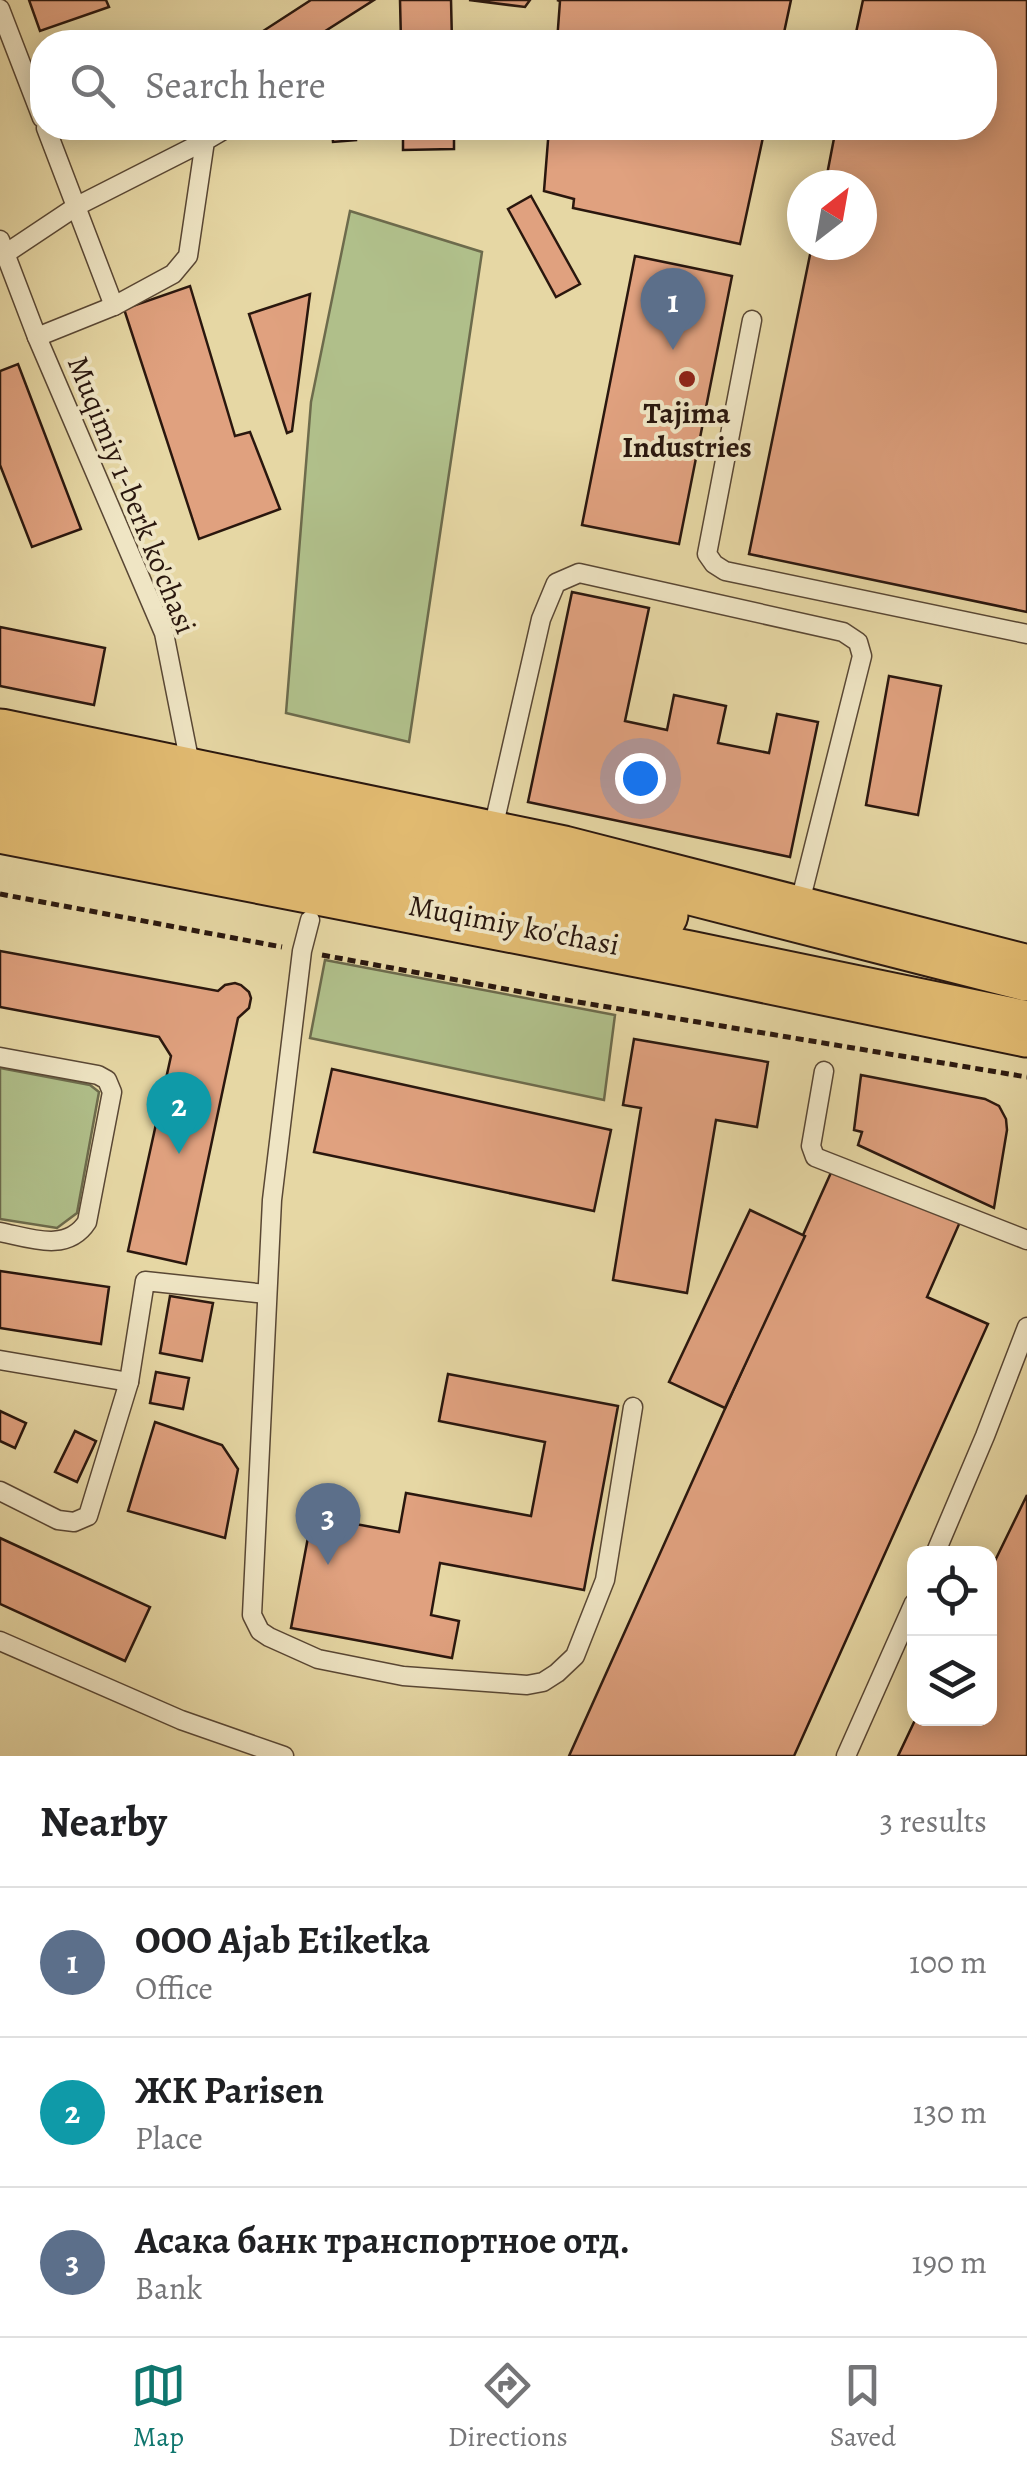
<!DOCTYPE html>
<meta charset="utf-8">
<style>
:root{--surface:#fff;--page:#f2f2f2;--text:#202124;--muted:#757577;--line:#e0e0e0;--accent:#0f766e}
body{margin:0;font-family:Alegreya,serif;background:var(--page);color:var(--text)}
.controls{position:absolute;right:30px;bottom:30px;display:grid;overflow:hidden;border-radius:20px;box-shadow:0 5px 25px #0003}
.controls button{width:90px;height:90px;display:grid;place-items:center;padding:0;border:0;border-bottom:2px solid var(--line);background:var(--surface);color:var(--text);font:50px sans-serif}
.compass{position:absolute;left:787px;top:170px;width:90px;height:90px;border-radius:50%;background:var(--surface);box-shadow:0 5px 25px #0003;rotate:31deg}
.you{position:absolute;left:640px;top:778px;width:35px;height:35px;margin:-25px;border:8px solid #fff;border-radius:50%;background:#1a73e8;box-shadow:0 0 0 15px #1a73e833}
.badge{display:grid;place-items:center;width:65px;height:65px;border-radius:50%;background:var(--accent);color:#fff;font-size:32px;font-weight:700}
.pin{position:absolute;translate:-50% -82px;filter:drop-shadow(0 2px 5px #0008)}
.pin::after{content:'';position:absolute;top:52px;width:35px;height:30px;background:inherit;clip-path:polygon(0 0,100% 0,50% 100%)}
.list{margin:0;padding:0;list-style:none}
h2{display:flex;justify-content:space-between;align-items:center;height:130px;margin:0;padding:0 40px;font-size:42px}
h2 small{font-size:32px;font-weight:400;color:var(--muted)}
.list li{display:grid;grid-template-columns:65px 1fr auto;gap:30px;align-items:center;box-sizing:border-box;height:150px;padding:0 40px;border-top:2px solid var(--line)}
.list b{display:block;font-size:38px;white-space:nowrap}
.list p{margin:0;font-size:32px;white-space:nowrap;color:var(--muted)}
.list em{font-size:32px;font-style:normal;color:var(--muted)}
.icon{flex:none;width:55px;height:55px;fill:none;stroke:currentColor;stroke-width:2;stroke-linecap:round;stroke-linejoin:round}
.map{position:relative;flex:none;width:1027px;height:1756px;overflow:hidden}
.search{position:absolute;background:var(--surface);box-shadow:0 5px 25px #0003;left:30px;right:30px;top:30px;height:110px;display:flex;align-items:center;gap:25px;box-sizing:border-box;padding:0 35px;border-radius:40px;color:var(--muted);font-size:38px}
.sheet{height:580px;background:var(--surface)}
nav{display:flex;justify-content:space-around;align-items:center;box-sizing:border-box;height:140px;border-top:2px solid var(--line);background:var(--surface);font-size:28px;color:var(--muted)}
nav a{display:grid;justify-items:center;gap:5px}
nav .on{color:var(--accent)}
.map>svg:first-child{display:block}
.green{fill:#b0bf8a;stroke:#6d6b4c;stroke-width:2.5}
.building{fill:#e0a17f;stroke:#2a170e;stroke-width:2.5}
.lines{fill:none;stroke-linecap:round;stroke-linejoin:round}
.lane-casing{stroke:#594734;stroke-width:21}
.primary-casing{stroke:#2a170e;stroke-width:59}
.path{stroke:#2a170e;stroke-width:5;stroke-dasharray:8 5;stroke-linecap:butt}
.lane{stroke:#efe5c4;stroke-width:18}
.primary{stroke:#e3bc72;stroke-width:55}
.poi-dot{fill:#8f2418;stroke:#efe5c4;stroke-width:4}
.labels{text-anchor:middle;dominant-baseline:central;stroke-width:8;stroke-linejoin:round;paint-order:stroke}
.poi-label{font-size:30px;font-weight:bold;fill:#2a170e;stroke:#efe5c4}
.street-label{font-size:30px;fill:#2a170e;stroke:#efe5c4}
</style>
<div class="map">
<svg width="1027" height="1756" viewBox="0 0 1027 1756">
<rect width="100%" height="100%" fill="#e6d7a4"/>
<filter id="stains"><feTurbulence type="fractalNoise" baseFrequency=".002" numOctaves="4"/><feColorMatrix values="0 0 0 0 .2 0 0 0 0 .09 0 0 0 0 .02 0 0 0 .5 -.17"/></filter>
<radialGradient id="worn" r=".72"><stop offset=".6" stop-color="#630" stop-opacity="0"/><stop offset="1" stop-color="#630" stop-opacity=".3"/></radialGradient>
<!-- green -->
<g class="green">
<path d="M350 211 482 252 409 742 286 713 311 402Z"/>
<path d="M325 960 615 1015 604 1100 310 1038Z"/>
<path d="M0 1068 90 1085 99 1092 77 1213 57 1228 0 1219Z"/>
</g>
<!-- building -->
<g class="building">
<path d="M29 0H106L109 7 40 31Z"/>
<path d="M311 0H374L308 42H266L260 33Z"/>
<path d="M400 0H451L452 42H401Z"/>
<path d="M469 0H530L525 7Z"/>
<path d="M557 0H791L782 42H557L560 1Z"/>
<path d="M863 0H1027V612L749 554 812 245H862V185H825L836 128H984V42H854Z"/>
<path d="M316 128H355L356 140 333 142 332 129 316 130Z"/>
<path d="M403 128H454V149L403 150Z"/>
<path d="M549 128H765L740 244 573 208 574 199 544 191Z"/>
<path d="M531 196 580 284 556 297 508 209Z"/>
<path d="M635 256 732 276 679 544 582 525Z"/>
<path d="M190 286 235 436 250 432 280 509 199 539 124 309Z"/>
<path d="M310 294 292 431 287 433 249 314Z"/>
<path d="M18 364 81 529 32 547 0 465V371Z"/>
<path d="M572 592 649 608 625 721 667 730 674 695 726 706 718 743 769 753 777 714 818 722 790 857 528 802Z"/>
<path d="M0 627 105 648 94 705 0 686Z"/>
<path d="M889 676 941 686 918 815 866 805Z"/>
<path d="M0 951 218 991 225 985 235 983 241 985 249 992 251 998 249 1008 238 1018 186 1264 128 1251 171 1056 159 1037 0 1007Z"/>
<path d="M634 1039 768 1062 757 1127 716 1120 687 1293 613 1280 641 1108 623 1105Z"/>
<path d="M332 1069 611 1130 594 1211 314 1152Z"/>
<path d="M861 1075 985 1099 999 1106 1006 1119 1007 1130 994 1208 858 1145 862 1132 854 1130Z"/>
<path d="M834 1166 960 1222 927 1297 988 1324 794 1756H569Z"/>
<path d="M750 1210 805 1236 725 1408 669 1382Z"/>
<path d="M0 1271 109 1287 101 1344 0 1328Z"/>
<path d="M170 1296 213 1303 202 1361 160 1353Z"/>
<path d="M156 1372 189 1378 183 1409 150 1403Z"/>
<path d="M448 1374 618 1406 584 1590 440 1563 431 1615 459 1621 452 1658 291 1628 312 1516 399 1532 406 1493 531 1516 545 1442 439 1421Z"/>
<path d="M0 1411 26 1423 15 1448 0 1441Z"/>
<path d="M155 1422 222 1445 238 1469 225 1538 128 1511Z"/>
<path d="M75 1431 96 1441 77 1482 55 1472Z"/>
<path d="M1027 1495V1756H898L916 1718H990V1571Z"/>
<path d="M0 1538 150 1607 125 1661 0 1604Z"/>
</g>
<g class="lines">
<!-- lane casing -->
<g class="lane-casing">
<g id="lane">
<path d="M0 9 42 118"/>
<path d="M46 128 114 306"/>
<path d="M0 240 37 337 164 633 191 769"/>
<path d="M5 254 77 206 205 141"/>
<path d="M752 320 707 554 714 564 725 571 1027 634"/>
<path d="M37 337 114 306 173 274 188 256 205 141 227 128"/>
<path d="M492 833 541 619 556 583 579 573 843 632 858 642 862 656 798 910"/>
<path d="M310 920 302 951 272 1200 252 1615 260 1631 269 1637 318 1659 403 1676 527 1685 543 1682 557 1673 575 1656 605 1580 633 1407"/>
<path d="M0 1057 98 1075 107 1080 112 1092 87 1222C67 1253 30 1238 0 1232"/>
<path d="M824 1071 811 1146 815 1157 1027 1240"/>
<path d="M0 1360 129 1382"/>
<path d="M0 1491 58 1520 74 1522 88 1516 129 1382 145 1281 266 1294"/>
<path d="M935 1554 985 1436 1027 1327"/>
<path d="M0 1641 181 1720 284 1756"/>
<path d="M846 1756 914 1603"/>
</g>
</g>
<!-- primary casing -->
<g class="primary-casing">
<g id="primary">
<path d="M0 737 563 854 1027 973"/>
<path d="M0 785 660 914"/>
<path d="M0 825 689 959 1027 1029"/>
</g>
</g>
<!-- path -->
<g class="path">
<path d="M0 894 282 947"/>
<path d="M322 955 554 998 1027 1077"/>
</g>
<!-- lane -->
<use href="#lane" class="lane"/>
<!-- primary -->
<use href="#primary" class="primary"/>
</g>
<!-- markers -->
<circle class="poi-dot" cx="687" cy="379" r="10"/>
<g class="labels">
<!-- poi labels -->
<g class="poi-label">
<text x="687" y="413">Tajima<tspan x="687" dy="34">Industries</tspan></text>
</g>
<!-- street labels -->
<g class="street-label">
<text transform="translate(132 495) rotate(68)">Muqimiy 1-berk ko'chasi</text>
<text transform="translate(514 925) rotate(11)">Muqimiy ko'chasi</text>
</g>
</g>
<rect width="100%" height="100%" filter="url(#stains)"/>
<rect width="100%" height="100%" fill="url(#worn)"/>
</svg>
<div class="controls">
<button><svg class="icon" aria-label="locate" viewBox="0 0 24 24"><circle cx="12" cy="12" r="6"/><path d="M12 2v4M12 18v4M2 12h4M18 12h4"/></svg></button>
<button><svg class="icon" aria-label="layers" viewBox="0 0 24 24"><path d="M12 4l9 5-9 5-9-5zM3 14l9 5 9-5"/></svg></button>
</div>
<svg class="compass" viewBox="-18 -18 36 36"><path d="M0-13l5 13h-10z" fill="#e53935"/><path d="M0 13l5-13h-10z" fill="#757577"/></svg>
<div class="you"></div>
<div class="pin badge" style="left:673px;top:350px;background:#5c6f8a">1</div>
<div class="pin badge" style="left:179px;top:1154px;background:#0f9aa8">2</div>
<div class="pin badge" style="left:328px;top:1565px;background:#5c6f8a">3</div>
<div class="search"><svg class="icon" aria-label="search" viewBox="0 0 24 24"><circle cx="10" cy="10" r="6"/><path d="M15 15l6 6"/></svg>Search here</div>
</div>
<section class="sheet">
<h2>Nearby<small>3 results</small></h2>
<ul class="list">
<li><span class="badge" style="background:#5c6f8a">1</span><div><b>ООО Ajab Etiketka</b><p>Office</p></div><em>100 m</em></li>
<li><span class="badge" style="background:#0f9aa8">2</span><div><b>ЖК Parisen</b><p>Place</p></div><em>130 m</em></li>
<li><span class="badge" style="background:#5c6f8a">3</span><div><b>Асака банк транспортное отд.</b><p>Bank</p></div><em>190 m</em></li>
</ul>
</section>
<nav>
<a class="on"><svg class="icon" aria-label="map" viewBox="0 0 24 24"><path d="M3 6l6-2 6 2 6-2v14l-6 2-6-2-6 2zM9 4v14M15 6v14"/></svg>Map</a>
<a><svg class="icon" aria-label="directions" viewBox="0 0 24 24"><path d="M12 3l9 9-9 9-9-9zM9 14v-3h6M13 9l2 2-2 2"/></svg>Directions</a>
<a><svg class="icon" aria-label="saved" viewBox="0 0 24 24"><path d="M7 4h10v16l-5-4-5 4z"/></svg>Saved</a>
</nav>
